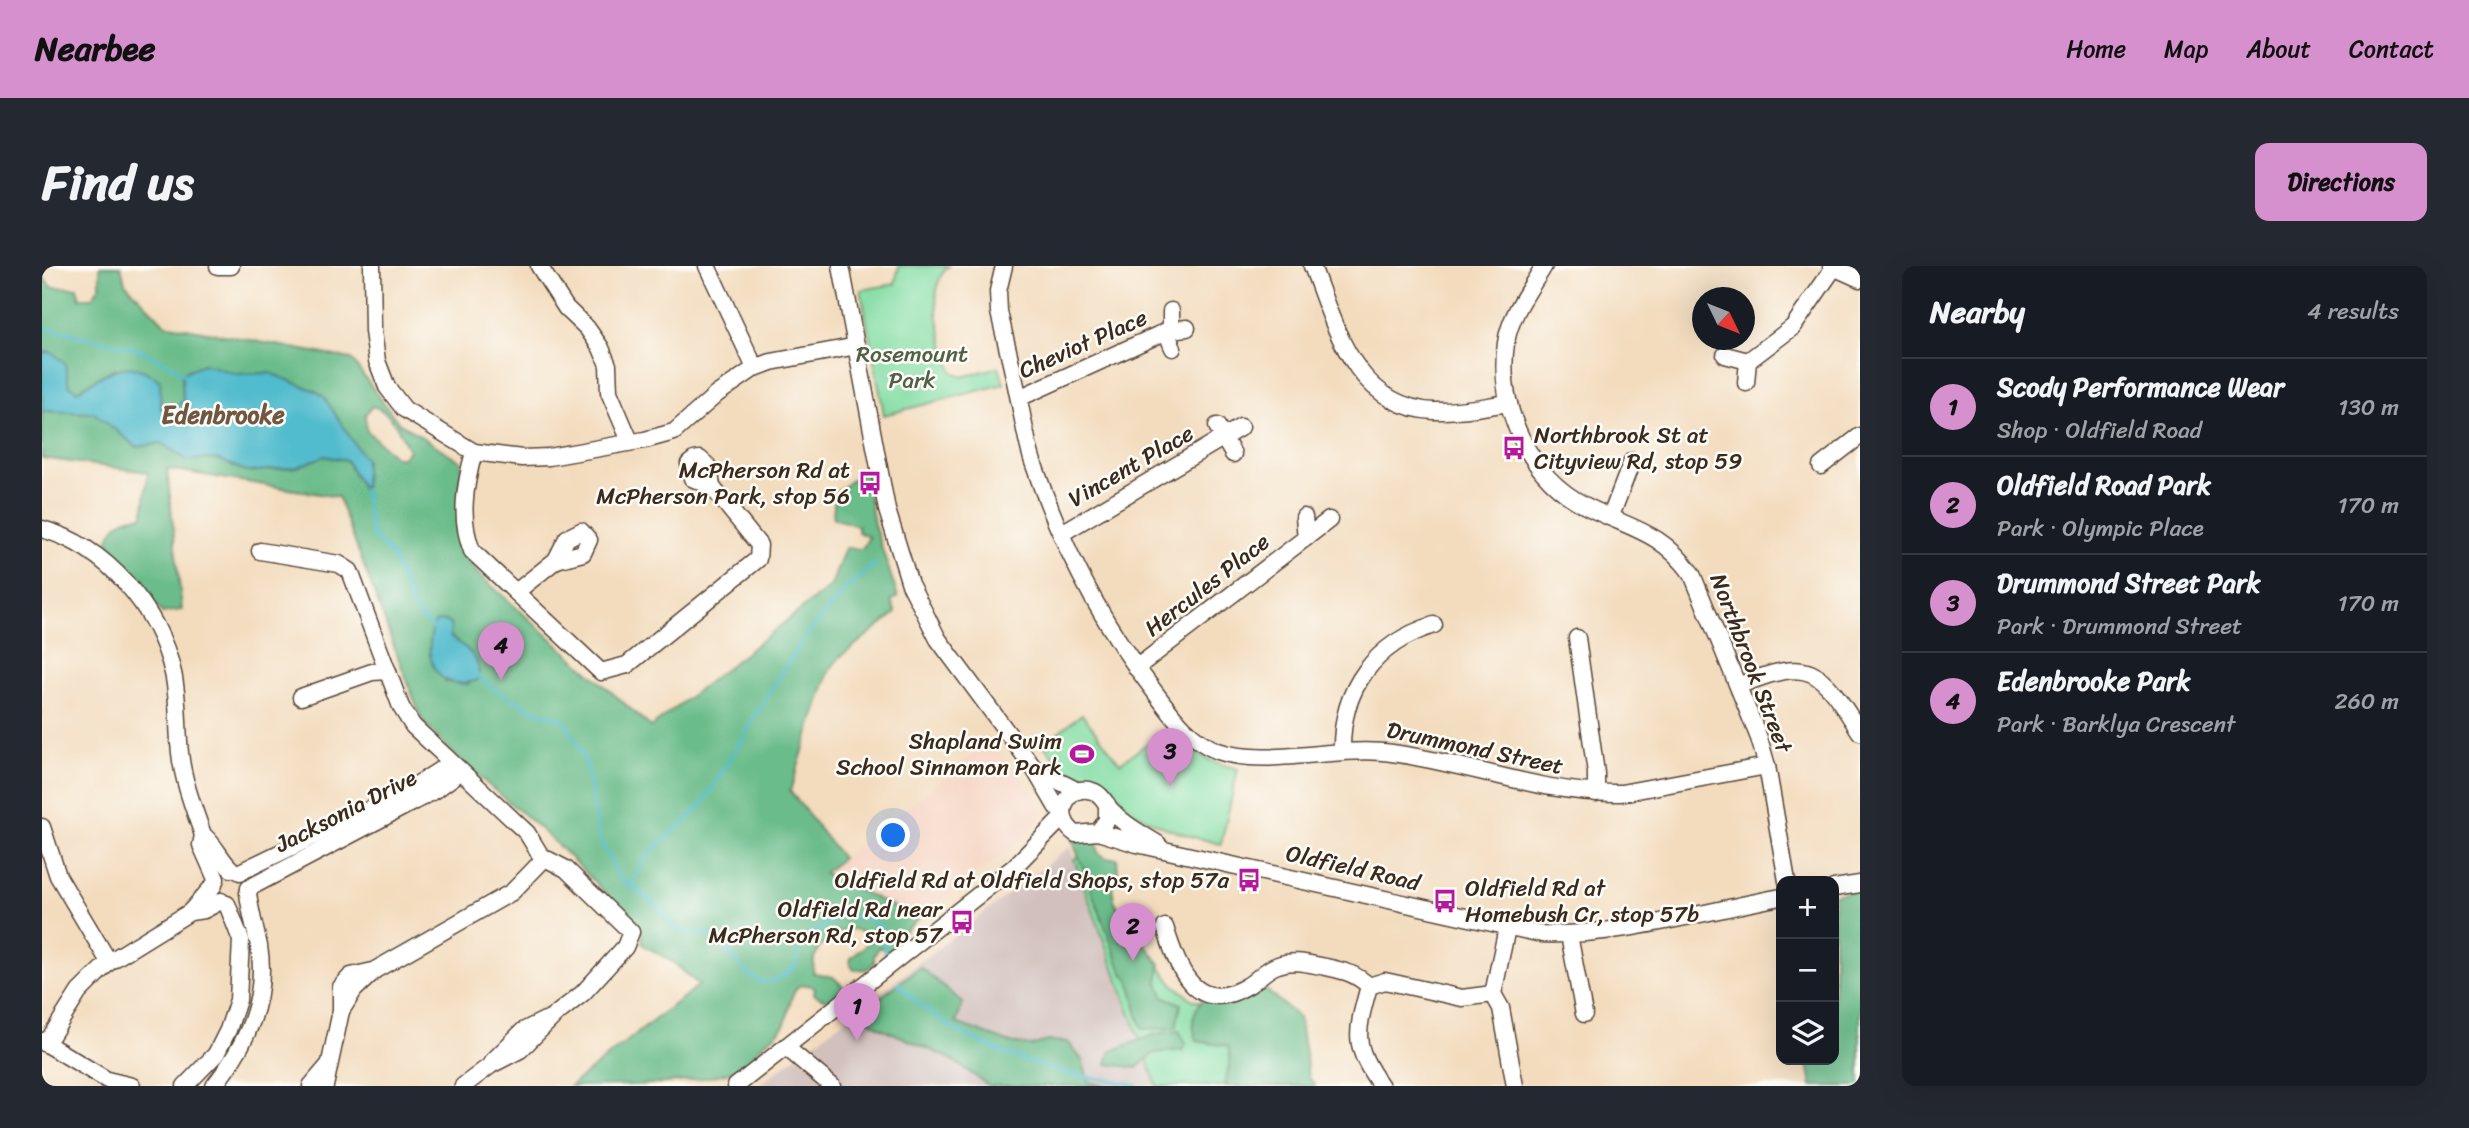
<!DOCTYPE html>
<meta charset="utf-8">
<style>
:root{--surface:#171b24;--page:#242831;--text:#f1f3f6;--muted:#9ea1a6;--line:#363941;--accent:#d690ce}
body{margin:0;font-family:Sriracha,sans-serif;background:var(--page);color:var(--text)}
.controls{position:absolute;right:21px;bottom:21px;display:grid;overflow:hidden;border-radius:14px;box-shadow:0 7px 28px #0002}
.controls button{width:63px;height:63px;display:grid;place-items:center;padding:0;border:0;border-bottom:2px solid var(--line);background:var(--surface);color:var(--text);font:35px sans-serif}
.compass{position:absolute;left:1650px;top:21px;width:63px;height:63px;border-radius:50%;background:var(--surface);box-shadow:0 7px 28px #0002;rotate:133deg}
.you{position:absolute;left:852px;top:570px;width:24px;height:24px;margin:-18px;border:5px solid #fff;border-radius:50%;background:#1a73e8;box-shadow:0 0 0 10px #1a73e833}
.badge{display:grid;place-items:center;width:46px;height:46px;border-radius:50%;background:var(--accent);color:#111;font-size:23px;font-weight:700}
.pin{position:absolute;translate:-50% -58px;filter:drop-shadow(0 2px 4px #0008)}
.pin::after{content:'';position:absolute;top:37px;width:24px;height:21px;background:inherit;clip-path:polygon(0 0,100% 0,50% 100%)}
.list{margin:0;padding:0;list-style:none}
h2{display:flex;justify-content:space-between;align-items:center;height:91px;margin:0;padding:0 28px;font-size:30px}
h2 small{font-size:23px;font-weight:400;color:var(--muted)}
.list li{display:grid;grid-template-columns:46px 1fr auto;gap:21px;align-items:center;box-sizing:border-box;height:98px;padding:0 28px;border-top:2px solid var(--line)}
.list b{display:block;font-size:26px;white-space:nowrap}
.list p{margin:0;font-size:23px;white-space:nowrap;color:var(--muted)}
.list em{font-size:23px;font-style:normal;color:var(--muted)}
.icon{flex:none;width:38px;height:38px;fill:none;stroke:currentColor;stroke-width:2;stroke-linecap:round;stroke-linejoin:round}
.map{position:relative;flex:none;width:1818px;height:820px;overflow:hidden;border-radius:14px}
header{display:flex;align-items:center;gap:42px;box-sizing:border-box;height:98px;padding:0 35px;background:var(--accent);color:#111}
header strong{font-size:33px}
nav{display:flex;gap:38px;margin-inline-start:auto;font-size:24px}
.intro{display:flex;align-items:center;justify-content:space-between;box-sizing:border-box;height:168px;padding:0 42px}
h1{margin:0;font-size:49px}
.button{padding:18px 32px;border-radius:14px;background:var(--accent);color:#111;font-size:24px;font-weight:700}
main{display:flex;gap:42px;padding:0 42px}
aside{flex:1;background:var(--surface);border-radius:14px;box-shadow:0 7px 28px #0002}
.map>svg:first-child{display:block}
.built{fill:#f5d3c1}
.industrial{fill:#d1c0bc}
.green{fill:#83dda4;stroke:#5f8461;stroke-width:2}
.forest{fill:#6abc8a;stroke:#527354;stroke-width:2;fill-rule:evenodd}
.water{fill:#51bccd;stroke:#467376;stroke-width:2}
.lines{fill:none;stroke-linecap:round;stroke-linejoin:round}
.stream{stroke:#51bccd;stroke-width:3.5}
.minor-casing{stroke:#574536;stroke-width:19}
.minor{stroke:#fff;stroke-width:16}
.labels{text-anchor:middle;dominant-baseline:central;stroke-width:5;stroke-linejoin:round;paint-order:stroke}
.street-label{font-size:23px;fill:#3b2a1e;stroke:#fdfcf7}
.park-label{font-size:23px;fill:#516046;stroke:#fdfcf7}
.poi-label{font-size:23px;fill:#3b2a1e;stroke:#fdfcf7;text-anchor:end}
.neighbourhood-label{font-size:24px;font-weight:bold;fill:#715741;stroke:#fdfcf7}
</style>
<header>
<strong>Nearbee</strong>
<nav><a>Home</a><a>Map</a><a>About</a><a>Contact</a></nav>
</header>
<div class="intro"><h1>Find us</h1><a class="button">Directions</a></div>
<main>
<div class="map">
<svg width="1818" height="820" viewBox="0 0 1818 820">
<rect width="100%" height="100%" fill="#fdfcf7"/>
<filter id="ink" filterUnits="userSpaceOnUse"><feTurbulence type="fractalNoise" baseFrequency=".0143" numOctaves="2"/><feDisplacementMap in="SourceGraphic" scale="14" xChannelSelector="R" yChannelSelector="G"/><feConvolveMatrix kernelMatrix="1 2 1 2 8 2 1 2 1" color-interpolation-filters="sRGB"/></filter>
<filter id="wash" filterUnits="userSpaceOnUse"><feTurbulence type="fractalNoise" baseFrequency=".00686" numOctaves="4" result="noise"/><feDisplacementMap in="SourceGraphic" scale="28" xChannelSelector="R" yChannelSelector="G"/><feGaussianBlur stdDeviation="1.57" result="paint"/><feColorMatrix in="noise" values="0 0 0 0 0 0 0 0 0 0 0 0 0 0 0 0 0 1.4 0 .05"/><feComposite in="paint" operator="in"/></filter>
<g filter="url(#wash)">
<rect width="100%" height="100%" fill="#f3dcbe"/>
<!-- built -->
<path class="built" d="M949 475 993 530 998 544 995 557 973 579 876 653 782 606Z"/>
<!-- industrial -->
<path class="industrial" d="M1028 581 1115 820H716Z"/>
<!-- green -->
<g class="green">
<path d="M857 0H907C881 20 902 80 910 105L920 111 957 101 962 118 842 149 819 24 853 18Z"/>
<path d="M1040 448 1078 497 1127 462C1146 486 1166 496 1196 503L1179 578C1147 570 1119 563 1091 545 1058 523 1074 513 1027 510L1001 478Z"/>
<path d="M1043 588 1096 672 1131 718 1151 734 1187 744 1269 820H1115L1032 593Z"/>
</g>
<!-- forest -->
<g class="forest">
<path d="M58 0H79L83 17 123 58 309 93 356 156 420 196 416 281 435 307 609 461 789 320 803 282 820 283 827 271 816 266V260L791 252 793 227 823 204 832 259 856 331 849 335 854 347 798 391 787 405 748 525 800 592 782 607 876 653 855 672 857 680 853 688 837 681 832 690V697L825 703 812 704 808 698 809 692 831 673 830 669 811 663 794 666 795 674 778 680 772 692 771 707 791 711 801 720C793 735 785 737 772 728L773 722C745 707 750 747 742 759 736 769 722 775 715 785 712 791 712 795 706 799 661 820 583 820 528 820L657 719 632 697 600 678 601 668C570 633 538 600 504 568 462 530 414 497 379 452L296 231 125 203 140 344 120 347 66 277C71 258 81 251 101 250L106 206 0 192V145L52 147 95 181 119 177 145 194 174 193 206 206 255 201 282 190 304 194 322 225 323 194 228 107 195 108 161 98 140 107 141 135 131 145 118 143V115L72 102 35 125 27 119 9 86 0 87V10L9 21 35 22 38 32H50L58 20ZM330 140C350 145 359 168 367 185L361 191H353L325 165 323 149ZM404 355 409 359 407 370C432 389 437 385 426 418L403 416Z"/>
<path d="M1054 569 1056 587 1064 592H1075L1076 609 1070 621 1073 638 1118 698 1116 716 1121 730 1139 738 1134 762 1101 763C1091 744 1095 720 1080 706L1030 573Z"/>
<path d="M1818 624V820H1770L1767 802 1761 794H1792V629Z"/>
<path d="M878 701 921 737 914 757 969 777 989 780 1005 775 1026 776 1040 794 1047 816 1063 820H947L909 793 837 761 818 747Z"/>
<path d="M1224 724 1257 752 1267 811 1273 820H1186L1183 818 1188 793 1186 780 1155 775C1149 757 1149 747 1162 733L1178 739Z"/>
<path d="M1137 765 1144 777 1141 784 1112 787 1095 802 1065 798 1069 785 1114 768Z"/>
</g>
<!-- water -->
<g class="water">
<path d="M9 86 23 97 27 119 35 125C66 107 86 88 118 115L119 143 130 145 141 135 140 107 162 98 195 108 228 107 274 125 282 131 323 194 322 226 304 194 282 190 255 201 206 206 175 193 145 194 119 177 95 181 52 147 0 145V87Z"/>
<path d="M404 355 409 360 408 370C423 382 441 391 436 414 393 429 379 391 393 356Z"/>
</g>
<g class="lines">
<!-- stream -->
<g class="stream">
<path d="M0 61 98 84 134 102 142 109"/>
<path d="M322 224 330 269 349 288 373 345 394 365"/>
<path d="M435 409 456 426 494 445 522 454 544 495 557 573 578 612 620 643 630 660 636 664 669 669C695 686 710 741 751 702 759 694 753 681 761 672L801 649 827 653 841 664 844 694"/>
<path d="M589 621C603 576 635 570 661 537 715 454 754 360 833 298"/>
<path d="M857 718C903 768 961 790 1026 807 1048 813 1072 813 1095 820"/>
</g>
</g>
</g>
<g filter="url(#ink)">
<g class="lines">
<!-- minor casing -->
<g class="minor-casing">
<g id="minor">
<path d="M176 0H189"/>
<path d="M330 0 331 65 335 95 345 121 362 143 432 186 480 192 507 191 603 174 632 166 675 128 713 102 729 96 815 80"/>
<path d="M497 0 524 42 545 62 559 82 566 99 567 126 588 175"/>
<path d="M665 0 713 102"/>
<path d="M799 0 845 244 868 318 896 373 991 501 1015 542 1021 546"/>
<path d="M962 0 956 25 957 46C964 77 972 108 978 139 982 158 985 178 991 196 1019 279 1059 356 1112 425 1130 449 1147 474 1176 485 1224 502 1296 479 1350 487 1427 497 1500 529 1579 527L1725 500"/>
<path d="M1270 0C1293 60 1313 141 1392 145 1417 146 1443 140 1467 137"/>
<path d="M1502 0C1488 23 1468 49 1464 77 1455 140 1486 211 1544 240 1588 263 1618 264 1650 308L1717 472 1725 500 1745 615"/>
<path d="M1789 0 1818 13"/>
<path d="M1129 63V45"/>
<path d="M1124 65 1131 82"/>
<path d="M1683 89 1706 95 1704 117"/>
<path d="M1706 95 1751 61 1791 3"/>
<path d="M977 132 1127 64 1145 62"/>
<path d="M1175 160 1191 188"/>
<path d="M432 186C423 219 417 252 430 285L559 406 585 399 716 293 717 279 670 221 650 212 647 198 652 194 658 193 667 201 670 221"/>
<path d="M1779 200 1818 170"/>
<path d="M1569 250 1590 195"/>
<path d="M1262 251 1264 272"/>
<path d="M0 263C65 281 116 342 131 407 137 434 135 460 138 487 141 515 152 543 161 569L159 579 174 613"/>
<path d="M539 265 547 274 541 287 514 294 525 272Z"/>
<path d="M1020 267 1199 161"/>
<path d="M218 285 297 298 308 305 359 441 371 460 485 567 499 590 524 603 589 666 583 681 541 727 512 750 478 784 449 799 421 820"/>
<path d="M474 326 514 294"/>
<path d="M1535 372 1554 507V527"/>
<path d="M1094 402 1287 254"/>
<path d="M1696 420C1769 390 1777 401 1818 466"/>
<path d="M259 431 330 406 346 405"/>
<path d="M1300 484C1299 423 1333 377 1392 359"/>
<path d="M993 503 1036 525"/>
<path d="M1065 538V554L1056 566 1034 568C1008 551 1026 514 1053 526 1062 530 1064 540 1071 546 1083 560 1101 568 1116 578"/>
<path d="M0 561 16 610 67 696"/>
<path d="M1056 566 1095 578 1500 668C1574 671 1665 645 1739 631"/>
<path d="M161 569C173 578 178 593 189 603"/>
<path d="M198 606 363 526 409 497"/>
<path d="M207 622 392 525 418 506"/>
<path d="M1792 622 1818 618"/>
<path d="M148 646 172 619"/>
<path d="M1123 661C1135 701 1153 751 1205 720 1216 714 1223 703 1236 699 1252 693 1267 698 1284 701 1302 705 1313 707 1327 720L1343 715 1420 732 1451 728"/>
<path d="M1465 662 1451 728 1459 742 1473 820"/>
<path d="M1527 669 1542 748"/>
<path d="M1327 720C1314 768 1310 778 1339 820"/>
<path d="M299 745 312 724 333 704 470 626 503 592"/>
<path d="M0 775 65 814 90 820"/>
<path d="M4 778 37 726 67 696 148 646 162 644 179 635"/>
<path d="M745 782 790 820"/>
<path d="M450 796 481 765 503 754"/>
<path d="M143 820 174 788 186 764 196 734 199 674 185 638"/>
<path d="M172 820C204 779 226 734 217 680 213 662 208 645 206 627"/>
<path d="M269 820 286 800"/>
<path d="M283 820 299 745V721L309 710 331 705"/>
<path d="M694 820 972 601 1021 551"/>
</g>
</g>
<!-- minor -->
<use href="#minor" class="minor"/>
</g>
</g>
<!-- icons -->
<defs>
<g id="bus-bare" transform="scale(1.89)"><path d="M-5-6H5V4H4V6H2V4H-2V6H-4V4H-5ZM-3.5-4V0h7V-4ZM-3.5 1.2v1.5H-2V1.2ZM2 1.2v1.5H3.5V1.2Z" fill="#b5179e" stroke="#fdfcf7" stroke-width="2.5" paint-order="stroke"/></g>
<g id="stadium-bare" transform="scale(1.89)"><path d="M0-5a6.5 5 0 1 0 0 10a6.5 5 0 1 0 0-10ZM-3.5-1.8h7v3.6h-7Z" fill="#b5179e" stroke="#fdfcf7" stroke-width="2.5" paint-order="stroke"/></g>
</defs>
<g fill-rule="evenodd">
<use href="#bus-bare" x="1472" y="182"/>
<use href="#bus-bare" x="828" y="217"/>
<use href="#stadium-bare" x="1040" y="488"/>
<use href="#bus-bare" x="1207" y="614"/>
<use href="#bus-bare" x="1403" y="635"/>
<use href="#bus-bare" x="920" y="656"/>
</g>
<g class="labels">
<!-- street labels -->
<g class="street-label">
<text transform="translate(1041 78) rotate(-24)">Cheviot Place</text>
<text transform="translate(1089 200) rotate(-30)">Vincent Place</text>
<text transform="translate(1165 319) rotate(-38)">Hercules Place</text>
<text transform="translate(1709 397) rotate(69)">Northbrook Street</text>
<text transform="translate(1433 482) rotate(12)">Drummond Street</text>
<text transform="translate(304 545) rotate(-27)">Jacksonia Drive</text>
<text transform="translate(1311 602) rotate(13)">Oldfield Road</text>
</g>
<!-- park labels -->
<g class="park-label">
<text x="870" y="88">Rosemount<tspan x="870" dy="26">Park</tspan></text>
</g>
<!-- poi labels -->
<g class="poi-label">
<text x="1492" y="169" text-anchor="start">Northbrook St at<tspan x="1492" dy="26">Cityview Rd, stop 59</tspan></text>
<text x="808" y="204">McPherson Rd at<tspan x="808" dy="26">McPherson Park, stop 56</tspan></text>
<text x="1020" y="475">Shapland Swim<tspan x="1020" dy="26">School Sinnamon Park</tspan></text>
<text x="1187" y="614">Oldfield Rd at Oldfield Shops, stop 57a</text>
<text x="1423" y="622" text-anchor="start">Oldfield Rd at<tspan x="1423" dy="26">Homebush Cr, stop 57b</tspan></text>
<text x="900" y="643">Oldfield Rd near<tspan x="900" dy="26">McPherson Rd, stop 57</tspan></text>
</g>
<!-- neighbourhood labels -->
<g class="neighbourhood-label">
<text x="181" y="149">Edenbrooke</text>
</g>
</g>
</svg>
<div class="controls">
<button>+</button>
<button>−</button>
<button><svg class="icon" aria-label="layers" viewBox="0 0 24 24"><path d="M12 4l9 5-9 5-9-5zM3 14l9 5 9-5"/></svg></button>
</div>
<svg class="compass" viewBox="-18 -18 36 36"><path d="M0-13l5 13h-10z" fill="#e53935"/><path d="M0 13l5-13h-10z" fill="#9ea1a6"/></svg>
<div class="you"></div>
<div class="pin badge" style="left:815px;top:775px">1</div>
<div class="pin badge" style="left:1091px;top:695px">2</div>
<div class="pin badge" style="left:1128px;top:520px">3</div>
<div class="pin badge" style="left:459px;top:414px">4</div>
</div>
<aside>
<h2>Nearby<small>4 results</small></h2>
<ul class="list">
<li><span class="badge">1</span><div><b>Scody Performance Wear</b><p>Shop · Oldfield Road</p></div><em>130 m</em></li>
<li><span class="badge">2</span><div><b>Oldfield Road Park</b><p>Park · Olympic Place</p></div><em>170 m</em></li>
<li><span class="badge">3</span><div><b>Drummond Street Park</b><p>Park · Drummond Street</p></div><em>170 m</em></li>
<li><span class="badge">4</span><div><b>Edenbrooke Park</b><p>Park · Barklya Crescent</p></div><em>260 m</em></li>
</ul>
</aside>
</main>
